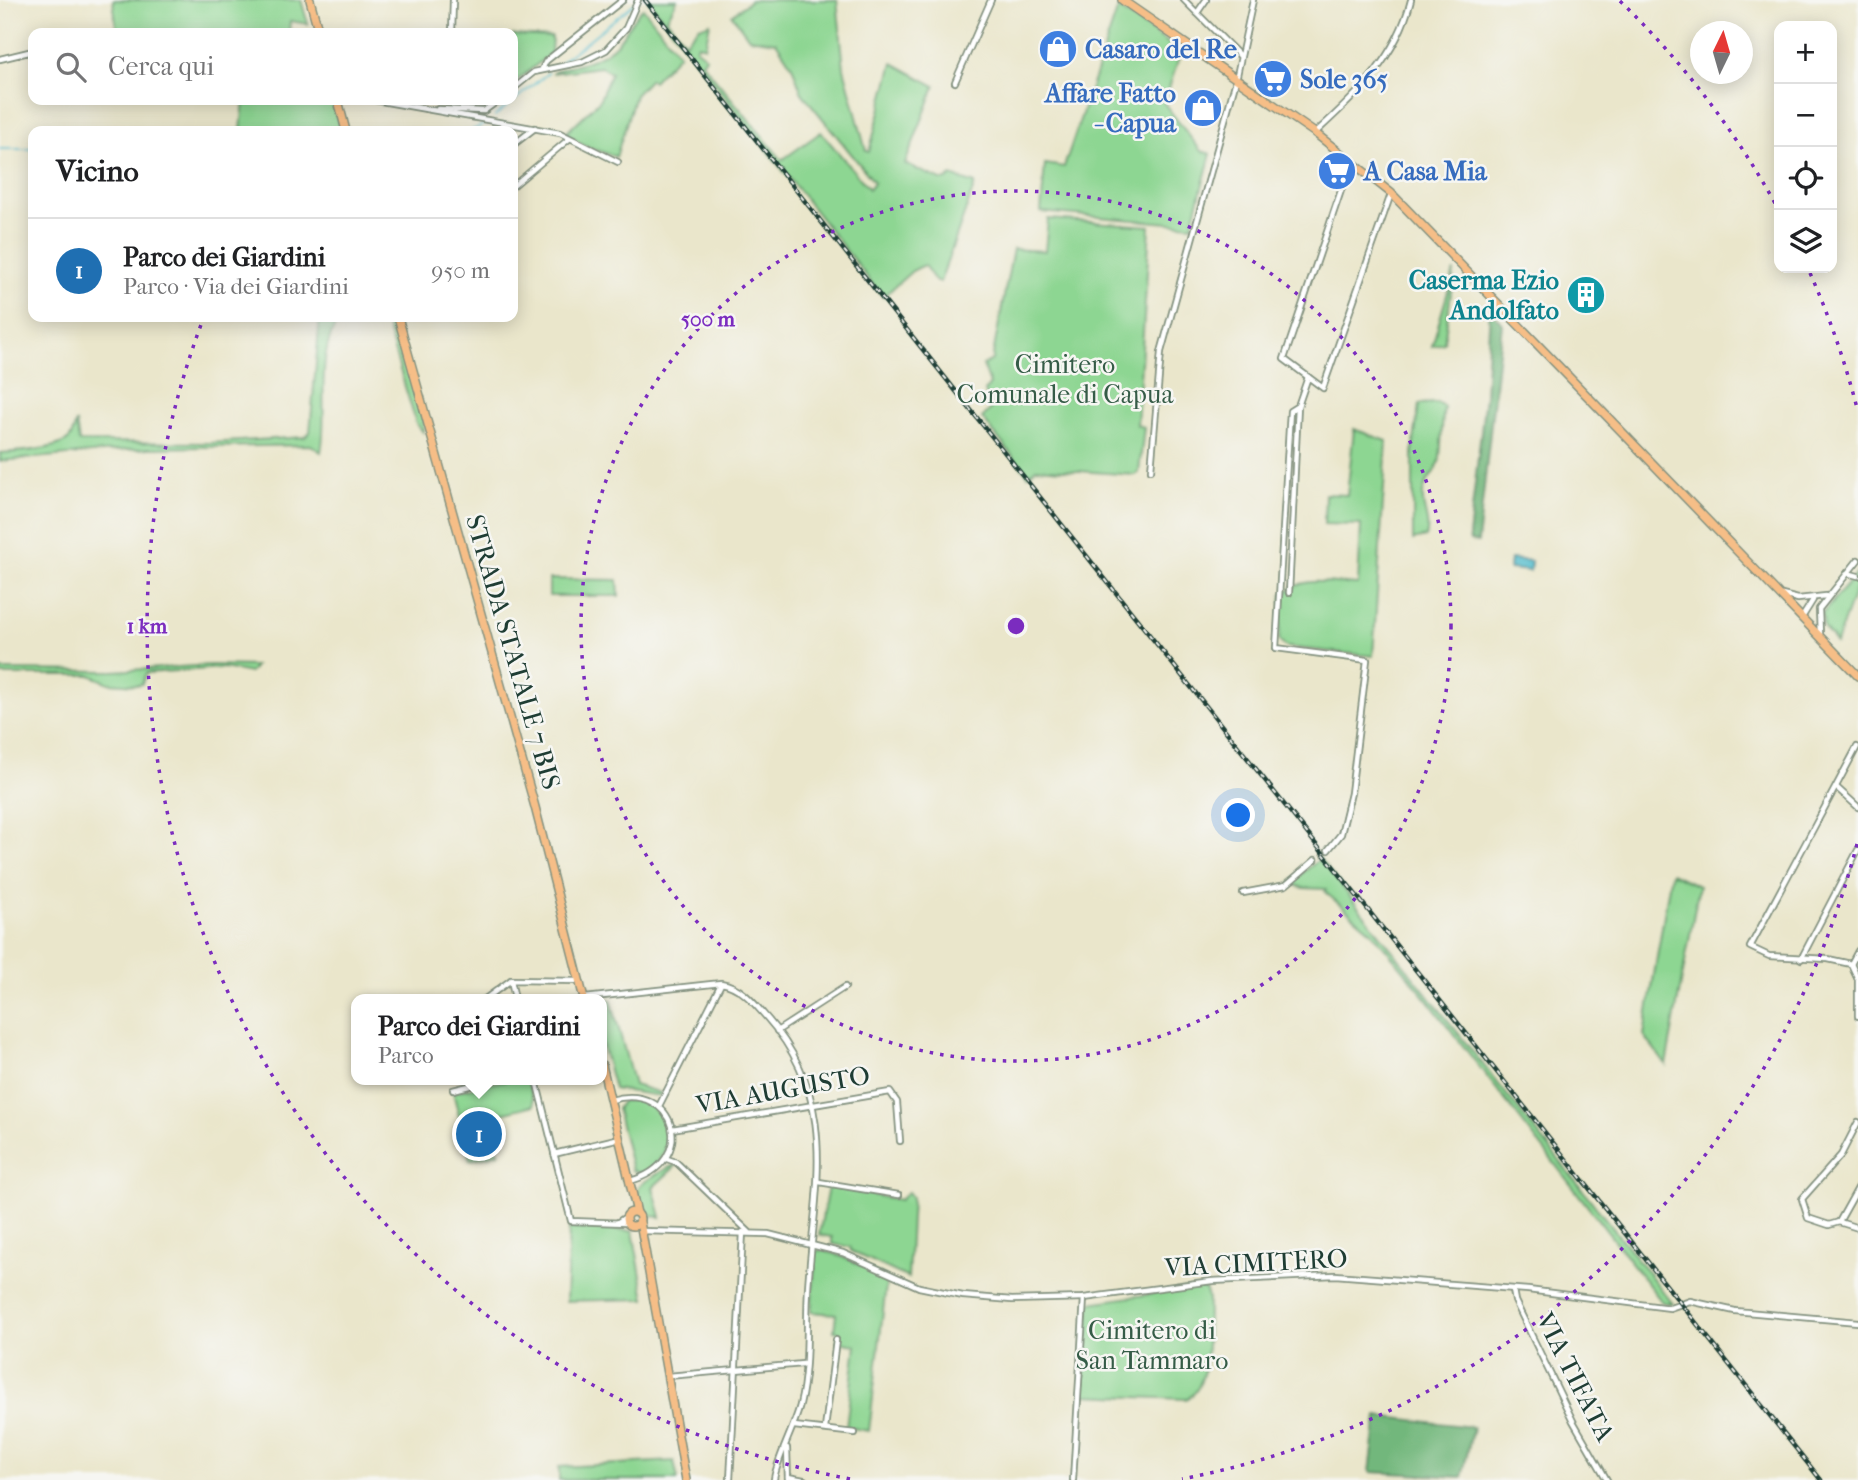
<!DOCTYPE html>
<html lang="it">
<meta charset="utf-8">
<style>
:root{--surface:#fff;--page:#f6f6f6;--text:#202124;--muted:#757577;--line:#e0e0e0;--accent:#1f6fb2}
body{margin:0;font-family:"IM FELL French Canon",serif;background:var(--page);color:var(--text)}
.controls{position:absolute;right:21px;top:21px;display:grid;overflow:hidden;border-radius:14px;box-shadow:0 4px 18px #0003}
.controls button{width:63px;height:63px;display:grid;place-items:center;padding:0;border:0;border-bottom:2px solid var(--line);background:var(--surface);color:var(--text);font:35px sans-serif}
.compass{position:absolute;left:1690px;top:21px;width:63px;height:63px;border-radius:50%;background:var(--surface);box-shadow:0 4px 18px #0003;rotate:5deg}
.you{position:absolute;left:1239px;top:816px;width:24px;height:24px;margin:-18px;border:5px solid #fff;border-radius:50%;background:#1a73e8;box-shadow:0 0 0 10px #1a73e833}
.badge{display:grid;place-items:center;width:46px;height:46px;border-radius:50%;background:var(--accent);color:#fff;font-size:23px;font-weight:700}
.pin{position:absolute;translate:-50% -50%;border:4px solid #fff;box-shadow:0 2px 7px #0006}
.popup{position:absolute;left:351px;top:994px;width:256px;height:91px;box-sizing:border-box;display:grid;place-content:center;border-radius:14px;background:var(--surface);filter:drop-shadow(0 2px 5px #0005);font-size:23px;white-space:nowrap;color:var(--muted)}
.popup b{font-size:26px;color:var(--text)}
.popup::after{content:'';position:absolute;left:50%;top:100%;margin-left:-14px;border:14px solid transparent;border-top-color:var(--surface)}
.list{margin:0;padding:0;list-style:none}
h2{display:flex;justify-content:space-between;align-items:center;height:91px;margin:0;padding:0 28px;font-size:30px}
h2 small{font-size:23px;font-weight:400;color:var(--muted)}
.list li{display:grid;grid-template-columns:46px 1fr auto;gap:21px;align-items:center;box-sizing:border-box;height:105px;padding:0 28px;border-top:2px solid var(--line)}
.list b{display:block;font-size:26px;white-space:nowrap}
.list p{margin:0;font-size:23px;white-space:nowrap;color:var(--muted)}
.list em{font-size:23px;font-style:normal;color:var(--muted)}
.icon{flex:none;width:38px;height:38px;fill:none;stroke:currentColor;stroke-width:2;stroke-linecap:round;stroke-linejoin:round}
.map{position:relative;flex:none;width:1858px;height:1480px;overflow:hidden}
.search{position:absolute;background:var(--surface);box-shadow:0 4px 18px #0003;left:28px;top:28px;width:490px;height:77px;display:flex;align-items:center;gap:18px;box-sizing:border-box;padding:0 24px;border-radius:14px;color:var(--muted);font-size:26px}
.panel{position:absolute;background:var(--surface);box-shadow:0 4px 18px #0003;left:28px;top:126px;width:490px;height:196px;border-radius:14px}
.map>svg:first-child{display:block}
.green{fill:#8dd692;stroke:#568a63;stroke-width:2}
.forest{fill:#72b77c;stroke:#487a58;stroke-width:2}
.water{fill:#50bbcc;stroke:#387c80;stroke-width:2}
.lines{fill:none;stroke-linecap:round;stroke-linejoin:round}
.stream{stroke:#50bbcc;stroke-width:2}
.minor-tunnel{stroke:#c1c4ad;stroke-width:4.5;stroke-dasharray:4.5 2;stroke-linecap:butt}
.minor-casing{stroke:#849280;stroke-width:8}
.primary-casing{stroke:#849280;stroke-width:10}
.minor{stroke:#fff;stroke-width:4.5}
.primary{stroke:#f6be87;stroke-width:7}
.rail-casing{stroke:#1f3d34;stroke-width:4.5}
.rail{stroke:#f6f6f2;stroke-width:2;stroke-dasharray:5;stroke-linecap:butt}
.ring{fill:none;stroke:#7b2cbf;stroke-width:3.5;stroke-dasharray:3.5 7}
.labels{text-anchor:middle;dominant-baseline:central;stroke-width:5;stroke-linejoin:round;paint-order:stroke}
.shop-label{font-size:26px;font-weight:bold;fill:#366cbe;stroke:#f6f6f2;text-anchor:start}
.culture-label{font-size:26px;font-weight:bold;fill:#0d838f;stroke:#f6f6f2;text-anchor:end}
.park-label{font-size:26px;fill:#355c47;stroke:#f6f6f2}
.street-label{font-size:26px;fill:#1f3d34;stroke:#f6f6f2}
.centre{fill:#7b2cbf;stroke:#f6f6f2;stroke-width:3.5}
.ring-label{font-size:21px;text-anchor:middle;font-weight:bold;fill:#7b2cbf;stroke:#f6f6f2;stroke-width:5;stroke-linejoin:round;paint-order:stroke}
</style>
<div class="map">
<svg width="1858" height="1480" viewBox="0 0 1858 1480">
<rect width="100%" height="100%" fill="#f6f6f2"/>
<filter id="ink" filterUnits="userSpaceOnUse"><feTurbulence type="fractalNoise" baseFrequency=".0143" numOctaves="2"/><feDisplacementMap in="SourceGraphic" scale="14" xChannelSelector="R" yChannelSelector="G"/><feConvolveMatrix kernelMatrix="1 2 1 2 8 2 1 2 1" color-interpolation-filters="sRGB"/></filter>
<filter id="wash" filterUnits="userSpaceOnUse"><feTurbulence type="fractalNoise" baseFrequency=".00686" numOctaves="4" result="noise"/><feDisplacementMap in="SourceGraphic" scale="28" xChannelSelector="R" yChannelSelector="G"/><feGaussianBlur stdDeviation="1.57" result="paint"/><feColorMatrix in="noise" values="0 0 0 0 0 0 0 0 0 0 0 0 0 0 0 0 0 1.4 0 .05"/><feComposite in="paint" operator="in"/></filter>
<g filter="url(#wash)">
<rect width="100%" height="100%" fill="#eae6cb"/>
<!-- green -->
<g class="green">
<path d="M113 0H301L308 24 290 21 289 33H117Z"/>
<path d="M648 0H677L667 19 685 42 699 27 710 23 705 47 698 44 696 48 706 57 702 63 782 160 821 132 869 189 874 182 802 93 792 66 776 42 749 38 732 15 751 0H837L844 68 866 151 869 152 893 63 935 86 905 164 941 180H947L951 176 975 184 940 282H936L924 265 912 271 883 297Z"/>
<path d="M643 8 679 54 653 81 650 79 635 95 616 157 583 145 566 133 599 101 611 73 601 67 552 73C573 62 592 65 613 47 626 36 631 17 643 8Z"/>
<path d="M1118 8 1181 52 1164 103 1201 151 1211 154 1192 225 1041 212 1045 164 1064 167Z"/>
<path d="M513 35 552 37 551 53 513 84Z"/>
<path d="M244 100H332L342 131H241Z"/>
<path d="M449 100H494L480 108 448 105Z"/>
<path d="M1048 219 1150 226 1137 425 1144 427 1139 472 1135 475 1036 468 1028 475 982 418 991 409 985 391 990 384 983 365 992 360 1013 249 1045 251Z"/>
<path d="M1454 271 1444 343 1432 346Z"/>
<path d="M320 317H341C313 353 329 410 321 452L311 445 149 448 0 461V453C16 452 58 450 69 439 73 435 74 428 76 422L79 442 209 443 305 437 310 432Z"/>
<path d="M384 317H394L424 422 423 432 416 423Z"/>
<path d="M1437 403 1444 407C1442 417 1441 458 1439 463 1435 473 1425 481 1423 493 1421 508 1431 522 1426 537L1413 540V450L1419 404Z"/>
<path d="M1354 429 1387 441 1373 656 1286 647 1279 641 1282 595C1306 573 1332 585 1358 585L1361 525 1324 524 1325 494 1347 495Z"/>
<path d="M1858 572V582L1836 643 1824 628 1822 614Z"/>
<path d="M549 579 618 580 619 596H549Z"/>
<path d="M211 665 255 666 250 673 224 668 146 673 142 684 138 685 109 683 90 675H0V670L113 671Z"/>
<path d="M1320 859 1673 1304 1662 1302 1415 984 1372 932 1325 892 1326 889 1303 888 1290 883Z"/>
<path d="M1671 873 1699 886 1666 1065 1644 1035Z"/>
<path d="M602 1000H611L634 1085 661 1093 660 1096 614 1089 602 1044Z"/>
<path d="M507 1080H528L534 1105 490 1116 498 1153 470 1160 453 1092Z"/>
<path d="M637 1100C676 1111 677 1159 641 1174L632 1170 617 1109 622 1101Z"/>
<path d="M677 1165 653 1187 661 1217 642 1215C641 1207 635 1195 639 1187 642 1182 672 1164 677 1165Z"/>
<path d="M828 1187 900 1200 908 1192 912 1197 908 1278 851 1251 850 1247 832 1244V1237L819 1235Z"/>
<path d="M569 1228 633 1231 645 1299 566 1301Z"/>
<path d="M820 1250 836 1254 887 1277 869 1431 846 1427 856 1345 837 1342 839 1332 834 1331 836 1314 811 1312 816 1251Z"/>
<path d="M1198 1287 1205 1289 1208 1297C1207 1322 1212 1390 1186 1399L1083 1395 1090 1303Z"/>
<path d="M674 1461 678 1480H559V1467Z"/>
</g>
<!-- forest -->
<g class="forest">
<path d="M1490 308 1502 324 1478 542 1470 541 1469 536 1485 396Z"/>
<path d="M1377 1416 1473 1427 1462 1477 1370 1472Z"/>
</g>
<!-- water -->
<path class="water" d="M1510 559 1531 561 1530 571 1509 569Z"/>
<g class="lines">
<!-- stream -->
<g class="stream">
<path d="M561 62 635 3"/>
<path d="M495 116 548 73"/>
<path d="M471 131 485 124"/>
<path d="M0 149H33"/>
</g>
</g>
</g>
<g filter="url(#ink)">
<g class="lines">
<!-- minor-tunnel -->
<path class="minor-tunnel" d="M1315 860 1328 850"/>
<!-- minor casing -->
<g class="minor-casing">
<g id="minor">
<path d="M1184 0 1240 56"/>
<path d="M1197 13 1206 0"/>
<path d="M452 33 453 0"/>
<path d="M0 59 33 51"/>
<path d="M542 69 546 61 623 0"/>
<path d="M955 82 991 0"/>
<path d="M513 89 534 72 582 62 606 50 626 28 638 0"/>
<path d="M375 100 426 109"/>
<path d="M426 109 560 133 618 162"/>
<path d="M438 109 484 111 499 100"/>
<path d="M1315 133C1357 95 1397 57 1411 0"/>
<path d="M513 145 535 128"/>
<path d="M1351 161 1284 359 1323 388 1391 194"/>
<path d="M513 186 569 139"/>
<path d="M1308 377 1298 406 1290 411 1276 648 1367 660 1351 793 1341 834 1328 850"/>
<path d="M1151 470 1161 352 1236 80 1253 0"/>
<path d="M1847 573 1858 576"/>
<path d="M1289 593 1298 406"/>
<path d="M1782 595 1798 599 1826 596"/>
<path d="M1803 616 1813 600"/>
<path d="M1820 634 1819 609 1858 560"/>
<path d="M1836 787 1858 807"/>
<path d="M1243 893 1286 885 1315 860"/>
<path d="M1801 959 1858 850"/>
<path d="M1851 964 1828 959 1769 956 1750 947 1857 747"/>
<path d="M1851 964 1858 979V1016"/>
<path d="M1851 964 1858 951"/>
<path d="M511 980 515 999"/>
<path d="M585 998 721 983C741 986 754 1003 767 1018 841 1101 814 1190 808 1288 806 1325 809 1368 800 1405 795 1426 775 1463 774 1480"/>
<path d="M485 999 511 980 579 981"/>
<path d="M777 1031 845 987"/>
<path d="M536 1080 571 1221 626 1223"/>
<path d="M453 1090 493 1080"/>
<path d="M611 1100C676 1081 700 1162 630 1181"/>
<path d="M659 1106 721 984"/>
<path d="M672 1129 890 1092 897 1102 900 1141"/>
<path d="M554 1154 620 1138"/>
<path d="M667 1159 676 1162 749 1232"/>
<path d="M819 1182 899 1195"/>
<path d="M1858 1188 1839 1222 1858 1228"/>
<path d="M618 1222 627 1216"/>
<path d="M1839 1222 1829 1225 1808 1218 1802 1199 1841 1155 1858 1122"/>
<path d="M641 1231 768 1234 843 1253 919 1287 963 1296 1012 1300 1084 1298 1212 1281 1335 1275 1528 1290 1670 1308 1690 1301 1735 1311 1858 1322"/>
<path d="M1513 1290 1515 1301 1573 1421 1607 1480"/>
<path d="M668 1376 803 1364"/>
<path d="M794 1426 855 1433"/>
<path d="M825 1429 836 1340"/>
<path d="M787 1448 788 1480"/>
<path d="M788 1477 804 1480"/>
<path d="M730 1480 743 1232"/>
<path d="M1073 1480 1084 1298"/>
</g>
</g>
<!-- primary casing -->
<g class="primary-casing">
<g id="primary">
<path d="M310 0 319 33"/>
<path d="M1122 0 1315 133 1391 193 1858 676"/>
<path d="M338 100 346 131"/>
<path d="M398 317 535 807 584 999"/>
<path d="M602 1065 637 1213"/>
<circle cx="633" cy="1219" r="7"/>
<path d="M640 1222 686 1480"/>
</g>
</g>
<!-- minor -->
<use href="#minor" class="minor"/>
<!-- primary -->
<use href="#primary" class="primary"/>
<!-- rail casing -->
<g class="rail-casing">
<path id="rail" d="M645 0 1821 1480"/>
</g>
<!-- rail -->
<use href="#rail" class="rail"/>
</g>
</g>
<!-- distance rings -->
<g class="ring">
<circle cx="1016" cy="626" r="435"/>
<path d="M1857 844A869 869 0 0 1 1182 1479M850 1479A869 869 0 0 1 202 322M1620 1A869 869 0 0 1 1776 205M1810 273A869 869 0 0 1 1857 408"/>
</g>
<!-- icons -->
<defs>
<g id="shop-disc" transform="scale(2.0125)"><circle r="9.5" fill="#3f7fe0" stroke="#f6f6f2"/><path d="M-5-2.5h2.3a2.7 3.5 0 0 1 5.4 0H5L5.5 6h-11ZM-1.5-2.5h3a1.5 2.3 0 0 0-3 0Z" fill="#fff"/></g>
<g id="supermarket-disc" transform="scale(2.0125)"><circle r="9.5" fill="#3f7fe0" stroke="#f6f6f2"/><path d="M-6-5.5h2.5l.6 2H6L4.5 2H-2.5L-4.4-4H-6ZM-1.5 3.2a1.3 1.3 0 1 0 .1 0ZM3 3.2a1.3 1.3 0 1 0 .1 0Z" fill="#fff"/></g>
<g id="building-disc" transform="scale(2.0125)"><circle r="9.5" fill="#0f9aa8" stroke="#f6f6f2"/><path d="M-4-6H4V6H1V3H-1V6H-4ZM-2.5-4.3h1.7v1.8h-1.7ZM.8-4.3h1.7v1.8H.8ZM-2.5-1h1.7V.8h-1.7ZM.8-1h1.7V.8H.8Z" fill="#fff"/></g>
</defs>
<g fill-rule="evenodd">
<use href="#shop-disc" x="1058" y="49"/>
<use href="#supermarket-disc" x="1273" y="79"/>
<use href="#shop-disc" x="1203" y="108"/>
<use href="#supermarket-disc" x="1337" y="171"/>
<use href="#building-disc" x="1586" y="295"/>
</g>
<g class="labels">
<!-- shop labels -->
<g class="shop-label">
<text x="1085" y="49">Casaro del Re</text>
<text x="1300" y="79">Sole 365</text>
<text x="1176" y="93" text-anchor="end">Affare Fatto<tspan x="1176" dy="30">- Capua</tspan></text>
<text x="1364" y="171">A Casa Mia</text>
</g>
<!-- culture labels -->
<g class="culture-label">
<text x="1559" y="280">Caserma Ezio<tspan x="1559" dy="30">Andolfato</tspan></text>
</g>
<!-- park labels -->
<g class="park-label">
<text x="1065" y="364">Cimitero<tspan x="1065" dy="30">Comunale di Capua</tspan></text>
<text x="1152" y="1330">Cimitero di<tspan x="1152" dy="30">San Tammaro</tspan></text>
</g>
<!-- street labels -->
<g class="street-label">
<text transform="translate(513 652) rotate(74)">STRADA STATALE 7 BIS</text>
<text transform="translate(783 1090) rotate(-10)">VIA AUGUSTO</text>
<text transform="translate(1256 1263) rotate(-3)">VIA CIMITERO</text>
<text transform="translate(1575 1377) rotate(63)">VIA TIFATA</text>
</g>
</g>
<circle cx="1016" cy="626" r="10" class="centre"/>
<g class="ring-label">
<text x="708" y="326">500 m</text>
<text x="147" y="633">1 km</text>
</g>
</svg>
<div class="controls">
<button>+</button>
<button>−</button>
<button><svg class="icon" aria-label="locate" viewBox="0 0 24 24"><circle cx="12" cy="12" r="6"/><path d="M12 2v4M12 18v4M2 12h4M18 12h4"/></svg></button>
<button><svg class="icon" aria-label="layers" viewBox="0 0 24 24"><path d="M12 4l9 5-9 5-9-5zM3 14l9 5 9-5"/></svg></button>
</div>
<svg class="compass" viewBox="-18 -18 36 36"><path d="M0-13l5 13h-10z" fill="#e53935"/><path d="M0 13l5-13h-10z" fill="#757577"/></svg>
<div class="you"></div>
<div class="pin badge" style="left:479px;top:1134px">1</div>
<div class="popup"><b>Parco dei Giardini</b>Parco</div>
<div class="search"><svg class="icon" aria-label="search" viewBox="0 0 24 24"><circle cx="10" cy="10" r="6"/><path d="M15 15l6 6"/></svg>Cerca qui</div>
<section class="panel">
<h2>Vicino<small></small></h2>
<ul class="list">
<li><span class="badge">1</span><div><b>Parco dei Giardini</b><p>Parco · Via dei Giardini</p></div><em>950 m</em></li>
</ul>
</section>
</div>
